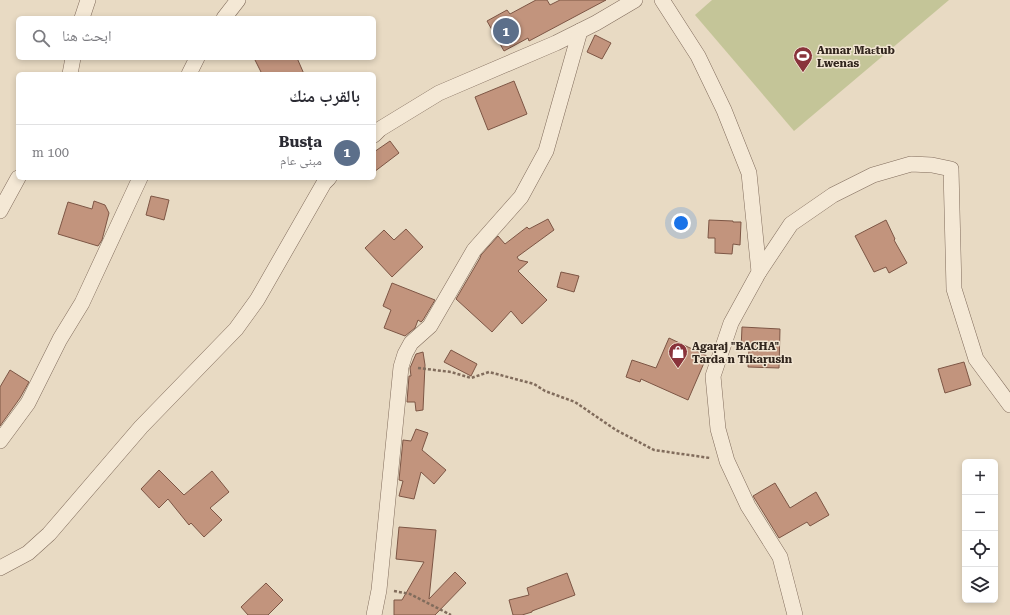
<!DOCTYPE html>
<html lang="ar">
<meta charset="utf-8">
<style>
:root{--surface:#fff;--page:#f7f7f7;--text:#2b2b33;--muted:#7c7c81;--line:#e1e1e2;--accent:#89333b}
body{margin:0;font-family:"Roboto Serif","Noto Naskh Arabic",serif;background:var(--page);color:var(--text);direction:rtl}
.controls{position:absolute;right:12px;bottom:12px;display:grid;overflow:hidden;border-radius:6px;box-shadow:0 2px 6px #0003}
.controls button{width:36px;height:36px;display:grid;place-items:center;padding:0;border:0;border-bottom:1px solid var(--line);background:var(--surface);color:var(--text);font:20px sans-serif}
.you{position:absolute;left:681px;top:223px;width:14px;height:14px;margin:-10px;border:3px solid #fff;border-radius:50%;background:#1a73e8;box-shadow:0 0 0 6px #1a73e833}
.badge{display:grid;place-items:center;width:26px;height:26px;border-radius:50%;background:var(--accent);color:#fff;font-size:13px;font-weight:700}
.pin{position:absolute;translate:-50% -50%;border:2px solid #fff;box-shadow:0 1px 4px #0006}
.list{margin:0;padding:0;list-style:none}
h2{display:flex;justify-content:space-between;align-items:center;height:52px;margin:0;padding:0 16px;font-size:17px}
h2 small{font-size:13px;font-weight:400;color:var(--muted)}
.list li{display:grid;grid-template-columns:26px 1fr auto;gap:12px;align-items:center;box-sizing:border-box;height:56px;padding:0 16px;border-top:1px solid var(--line)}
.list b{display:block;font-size:15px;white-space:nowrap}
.list p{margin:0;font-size:13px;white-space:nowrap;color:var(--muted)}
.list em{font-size:13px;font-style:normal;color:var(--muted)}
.icon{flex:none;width:22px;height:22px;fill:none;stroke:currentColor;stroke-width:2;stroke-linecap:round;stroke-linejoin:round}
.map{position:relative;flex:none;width:1010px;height:615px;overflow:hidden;direction:ltr}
.search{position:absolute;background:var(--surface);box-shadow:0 2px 6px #0003;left:16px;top:16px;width:360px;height:44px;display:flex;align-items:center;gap:10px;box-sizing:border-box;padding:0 14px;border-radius:6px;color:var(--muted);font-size:15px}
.panel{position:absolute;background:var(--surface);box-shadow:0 2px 6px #0003;left:16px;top:72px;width:360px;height:108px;border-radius:6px;direction:rtl}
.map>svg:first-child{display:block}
.pitch{fill:#c4c598}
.building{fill:#c2947d;stroke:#7d5645}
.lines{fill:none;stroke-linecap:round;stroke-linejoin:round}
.minor-casing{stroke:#816c5c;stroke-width:16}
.path{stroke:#816c5c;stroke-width:2.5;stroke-dasharray:3 2;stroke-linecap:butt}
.minor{stroke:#f4e8d5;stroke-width:15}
.labels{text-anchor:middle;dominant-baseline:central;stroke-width:3;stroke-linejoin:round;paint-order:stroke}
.poi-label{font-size:11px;font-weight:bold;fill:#32261e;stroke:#f1e5d2;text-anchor:start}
</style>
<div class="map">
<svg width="1010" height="615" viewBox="0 0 1010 615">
<rect width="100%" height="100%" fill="#e8dac3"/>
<!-- pitch -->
<path class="pitch" d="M712 0H949L794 131 695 15Z"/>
<!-- building -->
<g class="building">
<path d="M536 0H547L550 5 560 0H606L529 41 528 38 504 51 487 21 507 10 510 14Z"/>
<path d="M595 35 611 43 602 59 587 52Z"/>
<path d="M254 58H297L304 74H262Z"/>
<path d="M514 81 527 114 488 130 475 97Z"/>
<path d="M390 141 399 153 374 172V152Z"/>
<path d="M151 196 169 200 164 220 146 215Z"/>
<path d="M94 201 105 205 109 213 102 240 98 246 58 234 68 202 92 209Z"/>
<path d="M548 219 554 230 517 257 519 260 528 262 518 271 547 300 522 324 511 311 492 332 456 299 480 258 481 255 498 236 505 244 527 227 529 229Z"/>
<path d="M709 220 733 221V222H741L740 245 733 244 732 254 715 253V238H708Z"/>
<path d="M886 220 895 239 894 240 907 263 889 273 886 267 874 272 855 236Z"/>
<path d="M406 229 423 247 392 277 365 248 384 230 394 240Z"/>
<path d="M561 272 579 276 574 292 557 287Z"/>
<path d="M392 283 435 300 423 320 421 322 418 320 415 328 405 336 384 328 391 310 383 306Z"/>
<path d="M742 327 780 329 779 368 748 367 749 350H741Z"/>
<path d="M669 338 707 356 688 400 641 379 640 382 626 377 632 360 656 368Z"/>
<path d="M451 350 477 364 471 376 444 362Z"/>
<path d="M423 352 425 365 423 410 416 411 415 402H407L409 376H411L410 368 416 354Z"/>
<path d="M964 362 971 385 945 393 938 369Z"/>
<path d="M10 370 29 382 20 398 0 426V387Z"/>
<path d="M416 429 428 433 422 450 446 470 434 484 421 472 414 499 399 496 403 481 399 480 403 440 411 441Z"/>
<path d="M159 470 184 495 212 471 229 492 210 508 222 520 204 537 191 523 189 525 168 499 159 508 141 489Z"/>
<path d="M775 483 790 508 816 492 829 515 810 526 807 522 779 538 753 496Z"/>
<path d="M399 527 436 530 429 599 455 572 466 583 435 615H394V600H402L424 562 396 559Z"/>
<path d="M567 573 575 595 532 611V612L522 615H513L509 600 529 595 527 588Z"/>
<path d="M266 583 283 600 268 615H248L241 607Z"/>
</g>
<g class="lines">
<!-- minor casing -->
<g class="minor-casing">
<g id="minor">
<path d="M662 0 698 56 724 110 749 173 759 272 731 323 713 376 718 429 727 461 748 506 780 557 795 615"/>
<path d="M82 18 88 0"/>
<path d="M224 18 238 0"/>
<path d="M70 74 73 58"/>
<path d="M189 74 197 58"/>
<path d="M374 135 380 129 439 93 556 43 596 23 635 0"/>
<path d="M0 211 18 178"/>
<path d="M759 272 791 224 833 195 873 175 911 164 932 165 951 169 954 289 976 359 1010 405"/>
<path d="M0 441 28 403 60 339 82 303 140 178"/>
<path d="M0 568 28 553 49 534 141 427 236 329 257 300 324 183 329 178"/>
<path d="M374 615 379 590 401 367 405 354 411 343 430 326 474 250 521 197 546 151 580 31"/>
</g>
</g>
<!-- path -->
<g class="path">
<path d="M418 368 451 372 471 378 489 372 534 384 545 391 575 402 616 430 654 450 710 458"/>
<path d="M394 591 410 594 451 615"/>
</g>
<!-- minor -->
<use href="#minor" class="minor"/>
</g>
<!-- icons -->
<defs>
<g id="stadium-pin" transform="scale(1)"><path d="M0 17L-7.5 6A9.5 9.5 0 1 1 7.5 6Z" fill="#89333b" stroke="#f1e5d2"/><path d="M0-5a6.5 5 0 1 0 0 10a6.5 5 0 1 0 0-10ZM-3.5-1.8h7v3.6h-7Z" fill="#fff"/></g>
<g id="shop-pin" transform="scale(1)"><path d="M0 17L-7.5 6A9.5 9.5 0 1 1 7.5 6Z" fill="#89333b" stroke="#f1e5d2"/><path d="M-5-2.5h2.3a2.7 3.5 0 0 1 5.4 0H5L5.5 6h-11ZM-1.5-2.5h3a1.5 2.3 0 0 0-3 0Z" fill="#fff"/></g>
</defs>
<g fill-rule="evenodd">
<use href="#stadium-pin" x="803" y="56"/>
<use href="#shop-pin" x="678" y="352"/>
</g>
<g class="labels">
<!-- poi labels -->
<g class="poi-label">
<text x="817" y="50">Annar Maɛtub<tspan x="817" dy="13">Lwenas</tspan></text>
<text x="692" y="346">Agaṛaj "BACHA"<tspan x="692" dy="13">Tarda n Tikaṛusin</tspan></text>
</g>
</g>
</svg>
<div class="controls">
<button>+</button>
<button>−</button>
<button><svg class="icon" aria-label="locate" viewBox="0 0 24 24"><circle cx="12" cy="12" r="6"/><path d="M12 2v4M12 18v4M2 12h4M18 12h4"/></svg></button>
<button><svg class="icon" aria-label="layers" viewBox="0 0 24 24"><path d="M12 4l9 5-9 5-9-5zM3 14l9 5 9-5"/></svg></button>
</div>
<div class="you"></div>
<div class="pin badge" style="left:506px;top:31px;background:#5c6f8a">1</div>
<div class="search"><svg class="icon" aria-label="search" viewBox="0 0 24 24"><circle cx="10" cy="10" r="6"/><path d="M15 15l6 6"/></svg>ابحث هنا</div>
<section class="panel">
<h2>بالقرب منك<small></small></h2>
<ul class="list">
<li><span class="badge" style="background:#5c6f8a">1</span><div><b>Busṭa</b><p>مبنى عام</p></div><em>100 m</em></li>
</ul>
</section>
</div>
